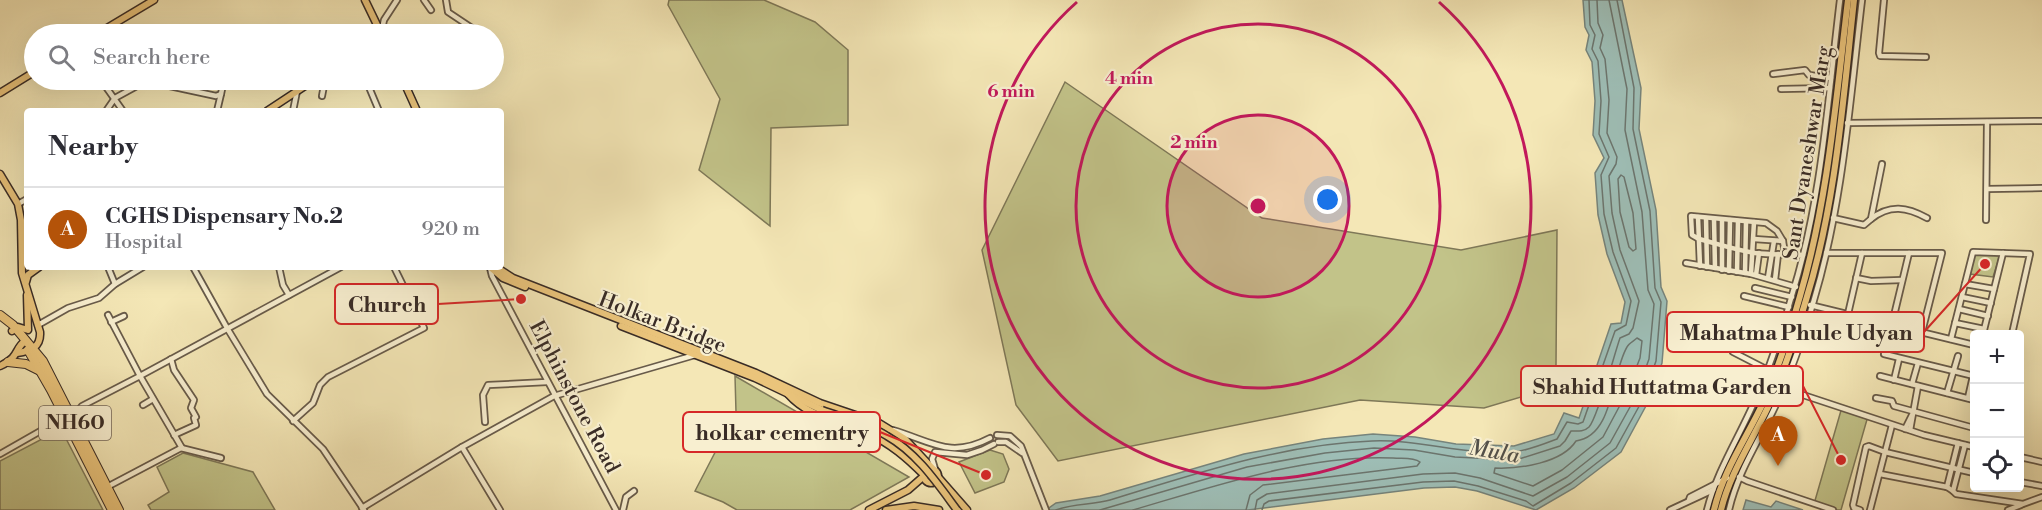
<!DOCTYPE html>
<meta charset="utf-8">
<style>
:root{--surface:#fff;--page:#f2f2f3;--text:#2b2b33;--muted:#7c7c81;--line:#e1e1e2;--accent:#b45309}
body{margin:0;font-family:"Libre Bodoni",serif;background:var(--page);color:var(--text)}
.controls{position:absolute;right:18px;bottom:18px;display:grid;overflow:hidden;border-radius:6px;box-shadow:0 6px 24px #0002}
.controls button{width:54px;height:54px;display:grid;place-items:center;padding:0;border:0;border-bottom:2px solid var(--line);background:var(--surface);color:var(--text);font:30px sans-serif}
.you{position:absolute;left:1328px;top:200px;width:21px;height:21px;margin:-15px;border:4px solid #fff;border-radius:50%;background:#1a73e8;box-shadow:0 0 0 9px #1a73e833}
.badge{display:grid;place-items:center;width:39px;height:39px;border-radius:50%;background:var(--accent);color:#fff;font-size:20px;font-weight:700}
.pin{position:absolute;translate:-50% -50px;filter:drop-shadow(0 2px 3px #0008)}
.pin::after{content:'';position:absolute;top:32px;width:21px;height:18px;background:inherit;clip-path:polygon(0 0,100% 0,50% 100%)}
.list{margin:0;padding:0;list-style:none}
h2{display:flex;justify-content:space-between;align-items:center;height:78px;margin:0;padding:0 24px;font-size:26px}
h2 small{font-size:20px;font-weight:400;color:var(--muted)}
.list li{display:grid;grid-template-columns:39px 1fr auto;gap:18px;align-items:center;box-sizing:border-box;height:84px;padding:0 24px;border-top:2px solid var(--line)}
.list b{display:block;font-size:22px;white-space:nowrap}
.list p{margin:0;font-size:20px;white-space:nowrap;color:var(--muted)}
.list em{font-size:20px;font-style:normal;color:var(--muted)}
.icon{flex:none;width:33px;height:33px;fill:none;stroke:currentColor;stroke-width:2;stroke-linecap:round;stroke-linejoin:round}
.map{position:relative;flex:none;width:2042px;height:510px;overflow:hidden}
.search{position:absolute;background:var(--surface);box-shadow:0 6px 24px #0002;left:24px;top:24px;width:480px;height:66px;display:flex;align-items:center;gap:15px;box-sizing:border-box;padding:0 21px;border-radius:33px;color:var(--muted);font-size:22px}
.panel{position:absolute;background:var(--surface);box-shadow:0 6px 24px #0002;left:24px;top:108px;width:480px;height:162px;border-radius:6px}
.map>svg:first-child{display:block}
.green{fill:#c2c389;stroke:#7e7858;stroke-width:1.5}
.water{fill:#9ebeb6;stroke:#76847c;stroke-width:1.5}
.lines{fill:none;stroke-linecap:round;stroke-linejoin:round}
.shore{stroke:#6c756e;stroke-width:1.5}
.minor-casing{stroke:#685b4a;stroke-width:8}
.major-casing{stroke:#392c26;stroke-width:9}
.highway-casing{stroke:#392c26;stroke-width:10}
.minor{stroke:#f8efd0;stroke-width:4.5}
.major{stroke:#eac47b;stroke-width:6}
.highway{stroke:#eac47b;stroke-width:8}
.major-bridge-casing{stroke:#392c26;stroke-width:9;stroke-linecap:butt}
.major-bridge{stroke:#eac47b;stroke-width:6}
.ring{fill:none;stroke:#c2185b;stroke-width:3}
.labels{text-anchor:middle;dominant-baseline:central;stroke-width:4.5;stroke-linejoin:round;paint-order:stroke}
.shield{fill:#f8efd0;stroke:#726659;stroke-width:1.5}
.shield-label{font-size:20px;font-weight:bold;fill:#392c26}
.street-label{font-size:21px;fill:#392c26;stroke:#f8efd0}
.water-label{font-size:22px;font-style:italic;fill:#52504a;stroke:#f8efd0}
.centre{fill:#c2185b;stroke:#f8efd0;stroke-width:3}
.ring-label{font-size:18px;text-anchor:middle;font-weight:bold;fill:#c2185b;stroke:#f8efd0;stroke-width:4.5;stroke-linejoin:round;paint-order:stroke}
.leader{fill:none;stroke:#d62828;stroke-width:2}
.callout-dot{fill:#d62828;stroke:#f8efd0;stroke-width:2}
.callout{fill:#f8efd0;stroke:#d62828;stroke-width:2}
.callout-label{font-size:22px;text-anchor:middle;font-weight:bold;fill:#392c26}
</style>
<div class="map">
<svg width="2042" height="510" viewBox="0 0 2042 510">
<rect width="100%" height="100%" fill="#f4e7b6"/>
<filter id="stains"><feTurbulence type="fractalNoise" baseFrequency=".00333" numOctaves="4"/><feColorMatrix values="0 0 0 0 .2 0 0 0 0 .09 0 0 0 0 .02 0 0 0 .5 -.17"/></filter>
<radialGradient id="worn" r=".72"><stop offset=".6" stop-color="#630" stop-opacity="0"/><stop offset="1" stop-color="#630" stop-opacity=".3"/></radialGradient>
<!-- green -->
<g class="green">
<path d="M669 0H764L815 22 848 50V125L771 128 770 226 699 170 720 99 668 5Z"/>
<path d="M1065 82 1262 218 1461 250 1557 230 1556 365 1528 395 1484 408 1360 400 1058 461 1016 405 982 250Z"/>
<path d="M1975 254 2000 255 1993 277 1970 274Z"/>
<path d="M735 376 909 477 850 510H737L723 502 695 491 736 412Z"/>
<path d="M1842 407 1868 416 1841 510H1833L1814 504Z"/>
<path d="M61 429 103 510H0V461Z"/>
<path d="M990 450 1003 454 1009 469 1004 482 975 493 959 462Z"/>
<path d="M183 453 253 472 275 510H151L148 505 169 492 157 467Z"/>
</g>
<!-- water -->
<g class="water">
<path d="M1583 0H1622L1641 88 1639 129 1656 210 1661 287 1667 301 1662 363 1647 404 1621 452 1574 488 1536 510 1477 491 1455 487 1424 488 1248 510H1046L1056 503 1100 496 1244 454 1323 439 1373 434 1415 437 1456 444 1514 446 1554 434 1564 413 1579 418 1611 324 1621 323 1625 302 1607 254 1598 215 1595 173 1604 158 1593 135 1595 101 1592 62 1586 50 1589 35 1585 27Z"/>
<path d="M1746 500 1771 507 1776 501 1803 510H1743Z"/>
</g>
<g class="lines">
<!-- shore -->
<g class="shore">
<path d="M1621 175 1624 177 1633 213 1636 249 1633 251 1629 247 1620 212 1618 179Z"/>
<path d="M1637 338 1642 341 1640 358 1626 394 1603 437 1562 470 1533 486 1494 473 1495 468C1520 469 1562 463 1576 441 1614 436 1611 374 1627 347 1629 343 1634 341 1637 338Z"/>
<path d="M1056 510C1073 503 1093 505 1110 500 1195 474 1283 444 1372 441 1420 439 1466 456 1513 452 1527 451 1544 444 1557 439L1567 422 1578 424 1583 422 1615 331 1626 325 1631 301 1613 252 1604 214 1601 175 1609 157 1599 134 1601 101 1598 61 1592 49 1595 35 1590 25 1589 0"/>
<path d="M1100 510 1247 467 1325 453 1374 448 1414 450 1455 457 1516 460 1560 446 1565 441 1571 431C1577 431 1584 432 1589 427 1598 417 1614 355 1620 338L1629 334 1633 328 1639 301 1620 250 1612 213 1609 176 1616 164 1617 157 1607 133 1609 100 1605 59 1600 48 1603 35 1598 23 1597 0"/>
<path d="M1133 510C1215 486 1308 454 1393 458 1402 459 1413 457 1420 462L1417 466 1263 485 1250 495 1246 510"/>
<path d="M1255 510 1257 500 1267 494 1423 474 1455 473 1480 478 1533 496 1567 477 1610 443 1635 398 1649 359 1654 304 1648 290 1642 212 1625 130 1627 89 1609 0"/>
<path d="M1262 510 1264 504 1269 501 1423 482 1454 481 1478 486 1526 501 1533 506 1571 483 1616 448 1642 401 1656 361 1661 302 1655 288 1650 211 1633 129 1634 88 1617 0"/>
</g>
<!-- minor casing -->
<g class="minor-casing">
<g id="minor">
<path d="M424 0 431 10"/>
<path d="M446 0 448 12 481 34"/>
<path d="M1884 0 1879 53 1880 56 1926 57"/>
<path d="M382 29 384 20 397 0"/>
<path d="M1773 74 1805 70 1809 75 1831 78"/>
<path d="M101 80 123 111"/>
<path d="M145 80 151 82 216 96 221 94 224 80"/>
<path d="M366 80 379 111"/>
<path d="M1781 89 1830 88"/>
<path d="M322 96 325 80"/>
<path d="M106 111 115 98 146 81"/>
<path d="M217 111 221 94"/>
<path d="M293 111 297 91"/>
<path d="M1847 123 2042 121"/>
<path d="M1987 189 2042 188"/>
<path d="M18 204 27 199"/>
<path d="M1698 217 1700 266"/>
<path d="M1706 218 1707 267"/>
<path d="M1833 218 1864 225 1871 219 1882 164"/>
<path d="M1714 219 1715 268"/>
<path d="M1871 219C1890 204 1907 207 1927 218"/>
<path d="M1986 220 1987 122"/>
<path d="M1754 239 1783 241"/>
<path d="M1826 253H1942L1922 332"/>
<path d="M1785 254 1783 241 1777 231 1766 223 1691 216 1692 235 1699 239C1718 244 1736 250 1755 253 1771 255 1787 254 1803 255"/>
<path d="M1686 263 1751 274 1796 287"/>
<path d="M108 267 115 284"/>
<path d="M193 267 227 328 267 394 323 449 364 510"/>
<path d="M279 267 283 285 289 295"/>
<path d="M490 268 492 276 616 510"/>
<path d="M1722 270V220"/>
<path d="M1729 271 1730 220"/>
<path d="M1737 272 1738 221"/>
<path d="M1745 273 1746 222"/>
<path d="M1751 274 1754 222"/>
<path d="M1756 275 1759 253"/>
<path d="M1768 278 1774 241"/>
<path d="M1856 278 1871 281 1902 280"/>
<path d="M1775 280 1778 254"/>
<path d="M1965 284 1994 289"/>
<path d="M1755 288 1792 297"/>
<path d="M1744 296 1789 307"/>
<path d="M1962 297 1991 303"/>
<path d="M1810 305 1974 345"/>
<path d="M1959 309 1988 316"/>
<path d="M1848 314 1862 253"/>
<path d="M108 315 140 376 182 448"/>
<path d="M111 322 124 316"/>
<path d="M1955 323 1984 329"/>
<path d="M1892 324 1909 253"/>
<path d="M38 325 68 308 99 298 115 284 143 267"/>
<path d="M1983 334 2003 253"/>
<path d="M1951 339 1973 252 2030 254 2012 334"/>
<path d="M1733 352 1768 370"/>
<path d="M1884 354 1974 376"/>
<path d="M171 359 174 370 194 400 191 408 196 417 194 418 196 425 174 435"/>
<path d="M1880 376 1974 400"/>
<path d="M1894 380 1899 359"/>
<path d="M1912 384 1918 363"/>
<path d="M1782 388 1924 435 1974 447"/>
<path d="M1947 393 1958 356"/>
<path d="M1876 398 1892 401 1894 406 1974 428"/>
<path d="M1968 398 1973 376"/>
<path d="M143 405 153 399"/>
<path d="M73 417 82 406 140 376 341 267"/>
<path d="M293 421 313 403 320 385 328 377 424 328 394 267"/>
<path d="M485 422 483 395 488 385 547 382"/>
<path d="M1905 429 1912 415"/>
<path d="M893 430C933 442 950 459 990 438"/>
<path d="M1910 430 1918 386"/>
<path d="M997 435 1010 436 1021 446 1046 510"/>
<path d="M998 442H1006L1022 453"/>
<path d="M1965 445 1953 491 1956 494 2023 504 2042 497"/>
<path d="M462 447 500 510"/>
<path d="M0 454 65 417"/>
<path d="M2020 457 2042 462"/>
<path d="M935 469 932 459 935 452 967 455 982 450 994 444"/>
<path d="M1880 474 1947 487 1953 491"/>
<path d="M1739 477 1747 481 1833 510"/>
<path d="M2020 482 2042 486"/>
<path d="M107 487 181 448 221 458"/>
<path d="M1947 487 1958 443"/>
<path d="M1689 500 1690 497 1727 478"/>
<path d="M362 508 462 447 554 396 695 355"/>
<path d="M623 510 626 497 634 491"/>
<path d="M1670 510 1713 490"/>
<path d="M1707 510C1717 470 1740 436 1756 398 1771 365 1782 330 1792 295 1822 200 1828 98 1840 0"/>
<path d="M1729 510C1737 474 1757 444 1773 411 1790 376 1803 338 1814 300 1843 203 1850 100 1862 0"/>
<path d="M1860 510 1854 508 1853 505 1866 447 1869 446 1885 452 1892 425"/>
<path d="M1870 510 1885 452 1974 473"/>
<path d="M2008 510 2021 505"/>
</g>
</g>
<!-- major casing -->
<g class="major-casing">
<g id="major">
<path d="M365 0 379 29"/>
<path d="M97 34 154 0"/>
<path d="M377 34V30L380 29 384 31V34"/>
<path d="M403 80 417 111"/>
<path d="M0 93 34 72"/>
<path d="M267 111 314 80"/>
<path d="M0 174 18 204 21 220 22 273 40 332C41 347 31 351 17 353"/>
<path d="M490 267 503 278 525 287"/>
<path d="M496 267 513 278 756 373 820 403 879 423 905 439 933 469"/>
<path d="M26 282 28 275 39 267"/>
<path d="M621 326 755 378 822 410"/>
<path d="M12 331 18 327 28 330 27 295"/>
<path d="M0 366C21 356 13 350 26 340"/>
<path d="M788 394C809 418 839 420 867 433 890 443 907 458 924 475"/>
<circle cx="931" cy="476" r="7"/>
<path d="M938 477 967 510"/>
<path d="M869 510 908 490 924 476"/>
<path d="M886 510 914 506 939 510"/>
<path d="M1714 510C1723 471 1746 439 1763 403 1778 369 1790 332 1800 296 1828 200 1836 99 1848 0"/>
<path d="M1721 510C1730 473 1752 441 1768 407 1784 373 1795 336 1806 300 1836 204 1843 100 1854 0"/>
</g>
</g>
<!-- highway casing -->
<g class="highway-casing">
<g id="highway">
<path d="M0 315 13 325 43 361 119 510"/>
<path d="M28 350 51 390 112 510"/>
<path d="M8 362 26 364 40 371"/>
</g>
</g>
<!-- minor -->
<use href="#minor" class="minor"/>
<!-- major -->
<use href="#major" class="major"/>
<!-- highway -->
<use href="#highway" class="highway"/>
<!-- major-bridge casing -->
<g class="major-bridge-casing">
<path id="major-bridge" d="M822 410C844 418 868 424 887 436 917 453 937 483 957 510"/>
</g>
<!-- major-bridge -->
<use href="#major-bridge" class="major-bridge"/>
</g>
<!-- distance rings -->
<circle cx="1258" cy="206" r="91" fill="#c2185b" fill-opacity=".12"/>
<g class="ring">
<circle cx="1258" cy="206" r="91"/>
<circle cx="1258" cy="206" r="182"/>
<path d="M1439 2A273 273 0 1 1 1077 2"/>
</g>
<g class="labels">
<!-- shield labels -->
<rect class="shield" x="39" y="406" width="72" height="34" rx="4.5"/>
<g class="shield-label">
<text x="75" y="423">NH60</text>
</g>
<!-- street labels -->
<g class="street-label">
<text transform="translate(1808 153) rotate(-81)">Sant Dyaneshwar Marg</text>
<text transform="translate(662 323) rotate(21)">Holkar Bridge</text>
<text transform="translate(574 397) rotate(62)">Elphinstone Road</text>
</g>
<!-- water labels -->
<g class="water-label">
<text transform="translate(1494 452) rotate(10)">Mula</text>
</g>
</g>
<circle cx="1258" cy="206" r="9" class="centre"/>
<g class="ring-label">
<text x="1129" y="84">4 min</text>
<text x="1011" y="97">6 min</text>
<text x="1194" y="148">2 min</text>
</g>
<!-- callouts -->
<path class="leader" d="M521 299L438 304M1985 264L1924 332M1841 460L1803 386M986 475L880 432"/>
<g class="callout-dot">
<circle cx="521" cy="299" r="6"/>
<circle cx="1985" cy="264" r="6"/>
<circle cx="1841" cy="460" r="6"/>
<circle cx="986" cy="475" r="6"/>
</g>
<g class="callout">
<rect x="335" y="284" width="103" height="40" rx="6"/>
<rect x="1667" y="312" width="257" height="40" rx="6"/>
<rect x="1521" y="366" width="282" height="40" rx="6"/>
<rect x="683" y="412" width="197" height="40" rx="6"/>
</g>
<g class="callout-label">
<text x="387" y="312">Church</text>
<text x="1796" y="340">Mahatma Phule Udyan</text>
<text x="1662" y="394">Shahid Huttatma Garden</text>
<text x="782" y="440">holkar cementry</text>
</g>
<rect width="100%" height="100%" filter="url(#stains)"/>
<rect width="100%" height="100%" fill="url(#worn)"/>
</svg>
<div class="controls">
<button>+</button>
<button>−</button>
<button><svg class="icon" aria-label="locate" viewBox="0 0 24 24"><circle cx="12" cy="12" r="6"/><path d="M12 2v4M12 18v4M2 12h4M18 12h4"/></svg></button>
</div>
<div class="you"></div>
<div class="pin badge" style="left:1778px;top:466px">A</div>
<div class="search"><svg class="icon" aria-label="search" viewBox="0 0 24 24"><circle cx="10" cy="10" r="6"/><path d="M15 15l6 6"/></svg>Search here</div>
<section class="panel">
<h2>Nearby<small></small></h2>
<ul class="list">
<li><span class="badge">A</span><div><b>CGHS Dispensary No.2</b><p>Hospital</p></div><em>920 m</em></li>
</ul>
</section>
</div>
